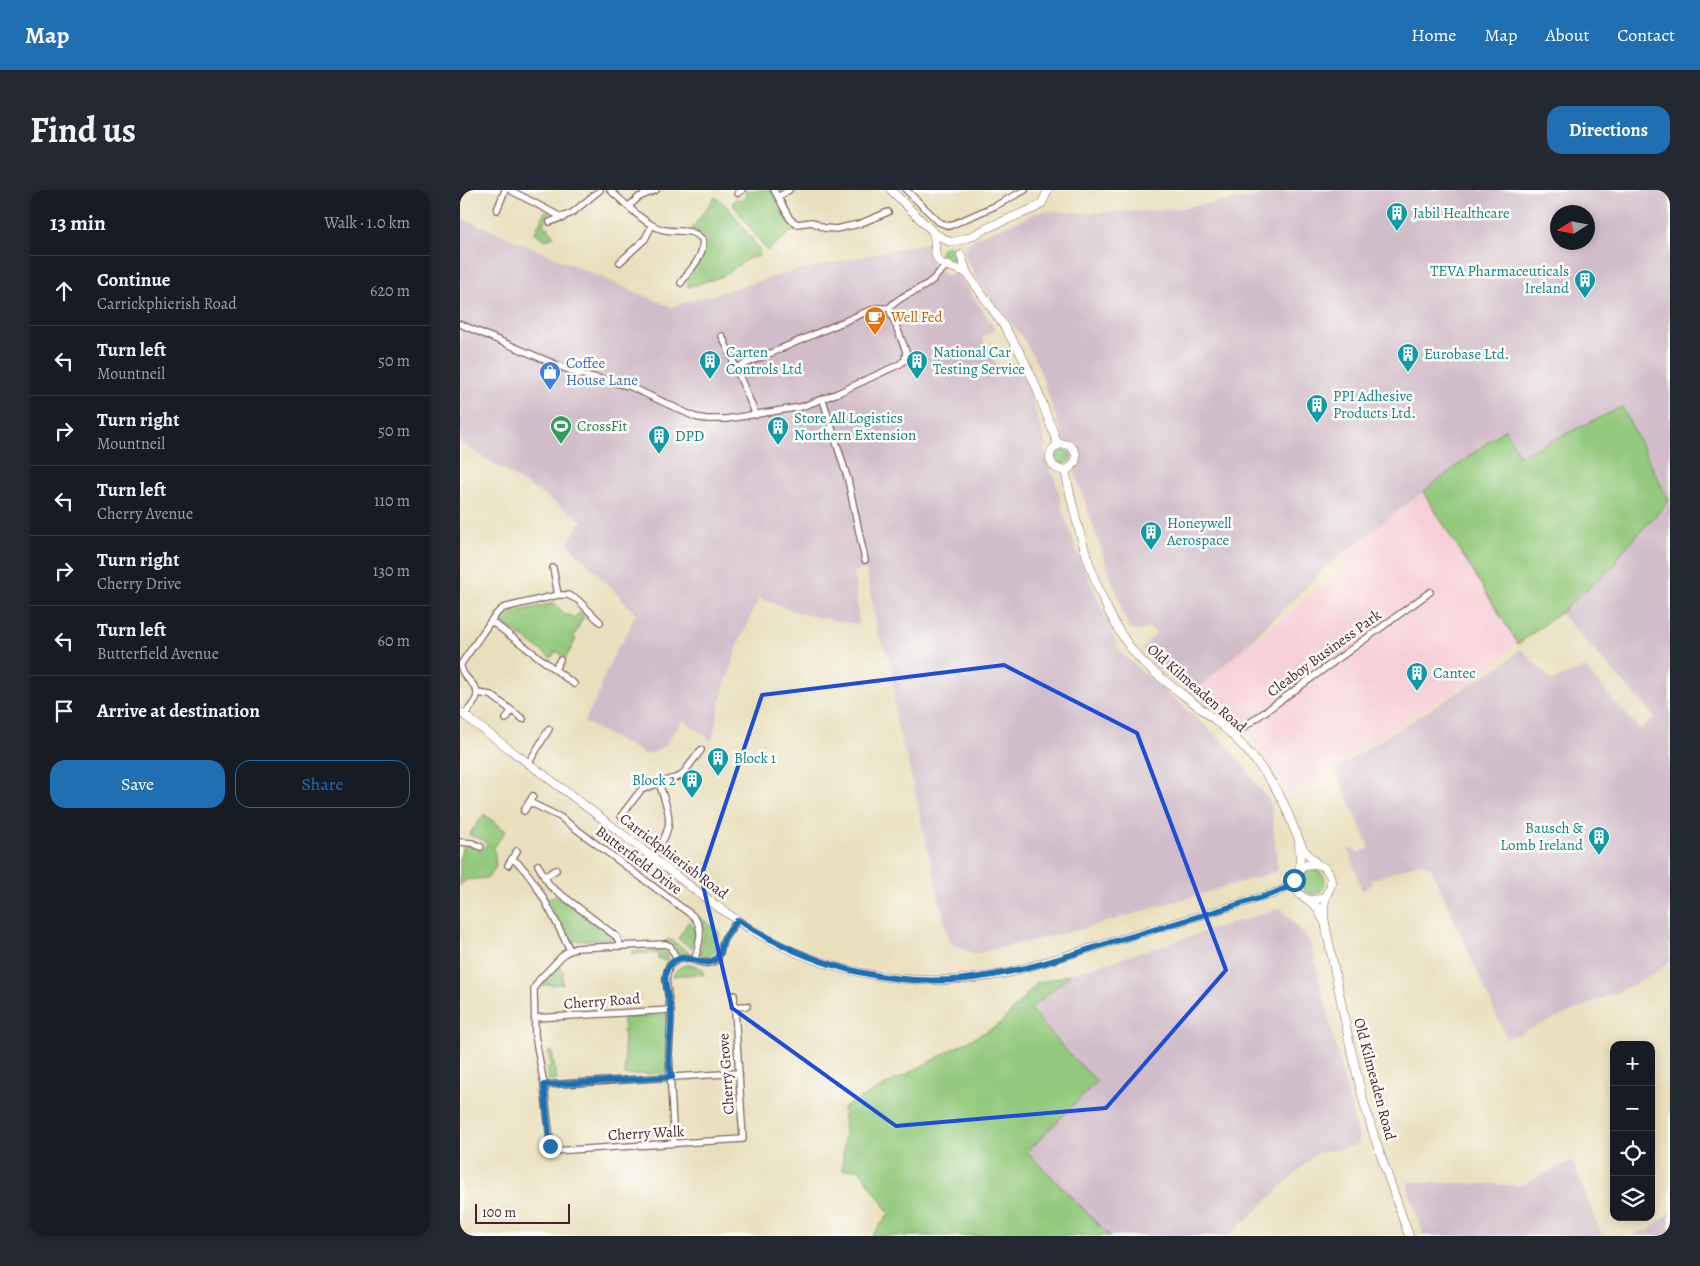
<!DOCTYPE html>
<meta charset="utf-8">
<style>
:root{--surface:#171b24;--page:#242831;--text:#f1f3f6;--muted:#9ea1a6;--line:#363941;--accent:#1f6fb2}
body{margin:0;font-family:Alegreya,serif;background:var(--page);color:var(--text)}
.controls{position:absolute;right:15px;bottom:15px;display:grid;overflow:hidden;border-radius:10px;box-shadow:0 2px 12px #0003}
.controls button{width:45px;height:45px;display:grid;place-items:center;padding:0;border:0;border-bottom:1px solid var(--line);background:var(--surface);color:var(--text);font:25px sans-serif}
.compass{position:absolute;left:1090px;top:15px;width:45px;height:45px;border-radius:50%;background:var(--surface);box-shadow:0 2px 12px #0003;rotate:259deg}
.scale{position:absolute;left:15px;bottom:12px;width:95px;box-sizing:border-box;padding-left:5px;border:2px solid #4a1f2b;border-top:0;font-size:14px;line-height:18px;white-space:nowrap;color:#4a1f2b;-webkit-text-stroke:4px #fdfcf7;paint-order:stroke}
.stop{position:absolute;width:15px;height:15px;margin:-11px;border:4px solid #1f6fb2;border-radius:50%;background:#fff}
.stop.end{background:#1f6fb2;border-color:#fff;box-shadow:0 1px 5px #0008}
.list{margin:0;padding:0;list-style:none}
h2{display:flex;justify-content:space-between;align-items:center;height:65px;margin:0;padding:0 20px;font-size:21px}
h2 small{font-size:16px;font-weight:400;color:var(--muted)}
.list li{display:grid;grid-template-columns:32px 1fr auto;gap:15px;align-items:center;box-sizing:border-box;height:70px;padding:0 20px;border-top:1px solid var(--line)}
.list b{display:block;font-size:19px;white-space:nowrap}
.list p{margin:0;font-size:16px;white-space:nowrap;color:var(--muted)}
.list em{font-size:16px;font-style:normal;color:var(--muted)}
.actions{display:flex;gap:10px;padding:15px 20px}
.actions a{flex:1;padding:11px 0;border:1px solid var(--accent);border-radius:15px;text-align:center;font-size:18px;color:var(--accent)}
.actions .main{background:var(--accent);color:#fff}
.icon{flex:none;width:28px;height:28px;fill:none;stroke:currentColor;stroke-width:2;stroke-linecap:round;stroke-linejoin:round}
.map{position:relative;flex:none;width:1210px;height:1046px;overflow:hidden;border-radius:15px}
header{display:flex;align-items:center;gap:30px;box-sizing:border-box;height:70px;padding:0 25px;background:var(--accent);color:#fff}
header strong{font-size:24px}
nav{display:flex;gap:28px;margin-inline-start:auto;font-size:18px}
.intro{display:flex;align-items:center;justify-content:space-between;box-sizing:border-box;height:120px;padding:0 30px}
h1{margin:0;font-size:35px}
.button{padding:12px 22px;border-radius:15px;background:var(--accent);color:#fff;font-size:18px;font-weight:700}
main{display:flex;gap:30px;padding:0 30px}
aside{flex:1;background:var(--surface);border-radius:15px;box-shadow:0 2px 12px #0003}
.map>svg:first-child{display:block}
.built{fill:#f6cfd7}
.industrial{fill:#d1bdc9;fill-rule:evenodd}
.green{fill:#93c97b;stroke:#6e7453}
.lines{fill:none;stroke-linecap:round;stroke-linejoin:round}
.minor-casing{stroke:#82625e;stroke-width:8}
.tertiary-casing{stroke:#82625e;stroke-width:9}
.minor{stroke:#fff;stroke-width:5.5}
.tertiary{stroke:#fff;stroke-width:8}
.route{stroke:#1f6fb2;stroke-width:6}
.marked{fill:none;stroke:#1d4ed8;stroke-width:4;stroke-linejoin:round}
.labels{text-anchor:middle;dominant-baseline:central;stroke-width:5;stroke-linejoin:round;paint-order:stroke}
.culture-label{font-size:15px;fill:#0d838f;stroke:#fdfcf7;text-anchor:start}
.food-label{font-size:15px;fill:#c56008;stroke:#fdfcf7;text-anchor:start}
.shop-label{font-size:15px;fill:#366cbe;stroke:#fdfcf7;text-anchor:start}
.leisure-label{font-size:15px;fill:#27864d;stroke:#fdfcf7;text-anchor:start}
.street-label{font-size:15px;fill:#4a1f2b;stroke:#fdfcf7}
</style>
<header>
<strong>Map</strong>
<nav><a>Home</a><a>Map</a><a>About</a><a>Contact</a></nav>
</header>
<div class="intro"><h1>Find us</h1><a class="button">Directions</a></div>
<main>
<aside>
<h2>13 min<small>Walk · 1.0 km</small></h2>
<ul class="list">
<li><svg class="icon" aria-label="ahead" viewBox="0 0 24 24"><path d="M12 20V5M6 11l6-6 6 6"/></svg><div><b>Continue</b><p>Carrickphierish Road</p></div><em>620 m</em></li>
<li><svg class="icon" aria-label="left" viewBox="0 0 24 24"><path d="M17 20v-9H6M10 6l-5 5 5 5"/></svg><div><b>Turn left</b><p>Mountneil</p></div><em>50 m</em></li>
<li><svg class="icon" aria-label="right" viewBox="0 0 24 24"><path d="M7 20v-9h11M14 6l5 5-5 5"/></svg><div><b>Turn right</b><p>Mountneil</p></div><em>50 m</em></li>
<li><svg class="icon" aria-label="left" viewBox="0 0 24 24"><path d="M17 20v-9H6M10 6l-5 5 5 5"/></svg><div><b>Turn left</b><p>Cherry Avenue</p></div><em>110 m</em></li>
<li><svg class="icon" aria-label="right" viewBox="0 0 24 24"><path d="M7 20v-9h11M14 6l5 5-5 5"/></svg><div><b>Turn right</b><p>Cherry Drive</p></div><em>130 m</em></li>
<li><svg class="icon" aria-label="left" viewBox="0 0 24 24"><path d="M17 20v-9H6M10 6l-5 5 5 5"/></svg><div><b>Turn left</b><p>Butterfield Avenue</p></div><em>60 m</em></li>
<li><svg class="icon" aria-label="arrive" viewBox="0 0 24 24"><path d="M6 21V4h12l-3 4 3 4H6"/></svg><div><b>Arrive at destination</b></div></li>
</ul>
<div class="actions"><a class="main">Save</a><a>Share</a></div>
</aside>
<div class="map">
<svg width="1210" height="1046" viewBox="0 0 1210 1046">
<rect width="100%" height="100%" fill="#fdfcf7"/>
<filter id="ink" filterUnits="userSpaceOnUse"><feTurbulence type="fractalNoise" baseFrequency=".02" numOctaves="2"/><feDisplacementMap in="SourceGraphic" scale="10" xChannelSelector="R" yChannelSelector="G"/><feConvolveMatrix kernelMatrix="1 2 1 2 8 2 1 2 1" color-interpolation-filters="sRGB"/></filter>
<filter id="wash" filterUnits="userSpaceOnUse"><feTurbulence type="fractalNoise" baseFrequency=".0096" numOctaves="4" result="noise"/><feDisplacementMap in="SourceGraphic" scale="20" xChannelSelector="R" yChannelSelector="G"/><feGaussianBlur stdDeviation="1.12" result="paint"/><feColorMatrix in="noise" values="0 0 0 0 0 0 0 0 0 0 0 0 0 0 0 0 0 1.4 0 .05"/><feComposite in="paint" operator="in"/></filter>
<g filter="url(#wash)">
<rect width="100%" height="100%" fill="#e9dfbc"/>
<!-- built -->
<path class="built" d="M963 302 1058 454 1008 494 959 522 831 604 789 543 738 499 797 446 799 447 885 377 886 374 880 366Z"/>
<!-- industrial -->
<g class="industrial">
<path d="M841 0H1210V771L1193 785 1173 795 1047 849 971 678 961 673 911 690 912 695 902 701 888 659H895L897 663 910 659 875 579 1042 475 1061 459 1092 491 1124 477 1180 540 1195 527 1100 423 1156 374 1165 224 1162 218 1060 266 1044 240 872 372 797 445 737 500 730 502 699 479 684 464 683 459 685 455 696 443 688 437 679 442 669 439 579 178 565 151 553 135 545 127 517 89 505 66V60L509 53 516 48 582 21 630 23 705 20ZM1098 22H1128V52H1098Z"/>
<path d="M0 27 211 117 331 82 470 52 472 76 485 85 497 83 536 140 522 147 540 181 558 173 569 198 586 255 584 260 590 282 594 285 604 324 619 366 661 463 766 554 811 613 818 681 623 739 513 764 489 752 448 573 436 530 432 475 418 444 406 378 394 382 399 435 341 424 299 408 279 452 260 513 252 551 223 530 205 555 193 563 184 564 124 532 142 498 140 496 159 454 162 453 176 424 108 353 122 330 0 252Z"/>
<path d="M821 718 850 752 900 954 856 964 769 1046H650L566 962 636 891 611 866 570 819 611 784Z"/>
<path d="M1112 970 1142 1046H964L948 999V992L1062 995Z"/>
<path d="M1210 1022V1046H1173L1184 1040 1186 1043Z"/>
</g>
<!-- green -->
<g class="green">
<path d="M287 0H311L316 10 315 11 324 28H326L335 39 307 61 272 13 276 9 283 10 286 7 285 1Z"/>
<path d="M255 7 268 17 299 59 300 66 287 69 264 86 228 97 227 85 240 70 247 51 242 45 232 39Z"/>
<path d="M85 21 89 23 90 26 87 27 83 35 85 38 87 36 94 47 86 50 75 43Z"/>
<circle cx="488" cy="64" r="8"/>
<path d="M1162 217 1209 311 1156 368V374L1100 423 1058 454 963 302 1045 239 1060 266Z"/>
<circle cx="603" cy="267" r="7"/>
<path d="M95 413C99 420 106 426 115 427L121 421 125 424 113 447 116 449 106 468 96 461 91 468 41 432 40 428 45 424Z"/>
<path d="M24 624 46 641 34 657 36 677 28 688 6 690 0 696V665L4 656H11L21 662 27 654 21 649 9 645Z"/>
<circle cx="853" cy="692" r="12"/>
<path d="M97 705 155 749 110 751 86 708Z"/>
<path d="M239 727 256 739 260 744C256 751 257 762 250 766H243L240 764 244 743Z"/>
<path d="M229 731C237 740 235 747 232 758L218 749Z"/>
<path d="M208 749 213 751 231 764 219 766 213 755 205 750Z"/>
<path d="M203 760 207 763 209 769 206 771 198 768V763L172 764V761Z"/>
<path d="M225 775H233L243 779V785L238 784 213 786 217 779Z"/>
<path d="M99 776 104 784 102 785 103 794 82 795Z"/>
<path d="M611 784 570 819 611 866 637 891 567 962 650 1046H412L429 1023 399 979 382 980 385 940 383 918 540 834 577 793Z"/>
<path d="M208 825 206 856 207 883 165 885 163 827Z"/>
<path d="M92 861 97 890H89L86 878 91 877 88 862Z"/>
</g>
</g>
<g filter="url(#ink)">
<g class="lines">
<!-- minor casing -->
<g class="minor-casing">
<g id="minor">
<path d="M50 0 103 28"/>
<path d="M150 0C164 12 184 34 201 39 215 44 230 36 242 49 246 66 229 80 221 93"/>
<path d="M314 0 330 29 337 34 352 32 364 38 376 39 399 34 428 22"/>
<path d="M446 0 479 32 489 36 535 16 565 0"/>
<path d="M278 3 282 0"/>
<path d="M318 7 329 0"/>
<path d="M169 16 179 7 196 0"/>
<path d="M37 20 45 0"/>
<path d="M90 32 112 23 140 0"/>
<path d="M160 72 185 49 192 35"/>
<path d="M0 134 116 183 169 196 235 227 246 229H266L341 217 378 203 440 174 445 170 446 161 429 118C443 103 456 103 470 92 477 87 479 80 488 76"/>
<path d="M262 146 276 178"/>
<path d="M363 210 388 290 405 370"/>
<path d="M296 225 276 178 406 122 417 118H429"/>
<path d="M93 378 98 405"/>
<path d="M31 431 114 494"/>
<path d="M95 479 100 470"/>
<path d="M17 503 31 505 63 529"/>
<path d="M4 526C8 520 13 515 16 509 22 493 0 490 1 474L35 425 43 418 98 405H108L118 410 140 432"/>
<path d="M46 529 51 521"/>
<path d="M773 545 970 402"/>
<path d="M68 574 89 539"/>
<path d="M69 612 100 627 233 726C245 740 239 753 235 769"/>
<path d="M64 621 73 606"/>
<path d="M161 626 181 600 199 593"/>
<path d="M0 652 12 653 21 657"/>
<path d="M193 668C215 633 211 630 199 593L221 586 241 560"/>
<path d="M52 669C73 680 98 737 110 760"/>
<path d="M48 675 57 661"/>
<path d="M78 675 90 696 157 747 160 755"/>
<path d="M84 687 96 680"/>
<path d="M274 805 283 949 93 961 91 959 84 895 75 845 74 798 79 790 105 763 116 758 205 754 210 756 217 770C230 766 232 771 244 773 262 775 259 759 264 749 268 743 273 736 278 730"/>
<path d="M274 817 287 816"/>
<path d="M75 828 211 820"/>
<path d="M84 895 279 883"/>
<path d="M214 953 209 864 211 827 206 789 209 776 217 770"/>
</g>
</g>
<!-- tertiary casing -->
<g class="tertiary-casing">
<g id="tertiary">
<path d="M431 0 474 43 488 51"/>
<path d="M473 43C476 51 474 58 476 66 479 78 497 76 506 83"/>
<path d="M492 52 508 48 527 38 577 17 582 13 588 0"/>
<path d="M501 65 507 83 542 133 562 166 575 194 598 255"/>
<circle cx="603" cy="267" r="13"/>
<path d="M605 280C617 340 640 431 685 474 719 505 759 527 789 563 803 579 816 597 825 616 831 630 836 645 843 658 847 665 853 669 858 675"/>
<path d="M0 522C57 565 114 607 170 650 210 681 250 713 292 740 370 787 460 800 548 783L812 704 824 699 836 688"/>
<circle cx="853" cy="692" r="18"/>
<path d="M839 682 840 668 839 654"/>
<path d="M867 703 864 716V728L888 846 903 910 915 949 949 1046"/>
<path d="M847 709 856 716 863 729"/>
</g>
</g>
<!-- minor -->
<use href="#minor" class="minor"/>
<!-- tertiary -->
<use href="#tertiary" class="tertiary"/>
</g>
</g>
<g class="lines" filter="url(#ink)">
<!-- route -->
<path class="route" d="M90 956 84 895 212 887C205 866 213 843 211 822 210 809 200 787 209 776 225 757 241 780 255 770 263 764 260 756 264 749 268 742 273 736 278 730 354 779 442 802 533 785 573 778 611 765 649 753 704 737 758 721 812 704L826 698 834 690"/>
</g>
<!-- marked area -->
<path class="marked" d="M544 475 677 543 766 780 646 918 436 936 272 818 241 687 302 505Z"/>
<!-- icons -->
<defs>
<g id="building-pin" transform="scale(1.125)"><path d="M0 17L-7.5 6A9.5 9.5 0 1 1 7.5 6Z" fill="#0f9aa8" stroke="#fdfcf7"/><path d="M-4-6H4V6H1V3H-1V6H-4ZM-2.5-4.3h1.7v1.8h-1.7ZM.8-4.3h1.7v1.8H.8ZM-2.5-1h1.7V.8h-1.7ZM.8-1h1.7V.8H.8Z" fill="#fff"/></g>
<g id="cafe-pin" transform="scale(1.125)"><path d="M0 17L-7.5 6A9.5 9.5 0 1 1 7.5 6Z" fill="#e8710a" stroke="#fdfcf7"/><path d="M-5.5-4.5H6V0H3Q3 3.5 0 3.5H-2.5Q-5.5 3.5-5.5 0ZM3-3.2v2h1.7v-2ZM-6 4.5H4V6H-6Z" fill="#fff"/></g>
<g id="shop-pin" transform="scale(1.125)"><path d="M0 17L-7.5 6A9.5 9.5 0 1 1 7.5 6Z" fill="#3f7fe0" stroke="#fdfcf7"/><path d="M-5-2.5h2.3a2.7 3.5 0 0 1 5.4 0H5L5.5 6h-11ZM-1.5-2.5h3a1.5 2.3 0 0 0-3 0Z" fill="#fff"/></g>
<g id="stadium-pin" transform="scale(1.125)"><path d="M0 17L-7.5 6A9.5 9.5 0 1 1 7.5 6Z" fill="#2e9e5b" stroke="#fdfcf7"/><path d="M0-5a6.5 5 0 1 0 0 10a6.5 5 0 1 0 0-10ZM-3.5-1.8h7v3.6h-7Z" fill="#fff"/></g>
</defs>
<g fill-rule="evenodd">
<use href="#building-pin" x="937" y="23"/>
<use href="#building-pin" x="1125" y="90"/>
<use href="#cafe-pin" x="415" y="127"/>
<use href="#building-pin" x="948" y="164"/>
<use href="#building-pin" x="250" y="171"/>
<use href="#building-pin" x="457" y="171"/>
<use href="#shop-pin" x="90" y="182"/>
<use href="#building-pin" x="857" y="215"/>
<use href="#stadium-pin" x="101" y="236"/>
<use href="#building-pin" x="318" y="237"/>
<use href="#building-pin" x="199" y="246"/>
<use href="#building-pin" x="691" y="342"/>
<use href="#building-pin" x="957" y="483"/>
<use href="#building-pin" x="258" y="568"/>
<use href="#building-pin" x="232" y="590"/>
<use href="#building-pin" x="1139" y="647"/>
</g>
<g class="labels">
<!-- culture labels -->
<g class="culture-label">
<text x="953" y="23">Jabil Healthcare</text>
<text x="1109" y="81" text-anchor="end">TEVA Pharmaceuticals<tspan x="1109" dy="17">Ireland</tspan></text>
<text x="266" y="162">Carten<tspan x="266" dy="17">Controls Ltd</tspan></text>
<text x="473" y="162">National Car<tspan x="473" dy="17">Testing Service</tspan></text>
<text x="964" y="164">Eurobase Ltd.</text>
<text x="873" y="206">PPI Adhesive<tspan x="873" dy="17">Products Ltd.</tspan></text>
<text x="334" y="228">Store All Logistics<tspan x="334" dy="17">Northern Extension</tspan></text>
<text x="215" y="246">DPD</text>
<text x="707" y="333">Honeywell<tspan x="707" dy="17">Aerospace</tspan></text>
<text x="973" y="483">Cantec</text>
<text x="274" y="568">Block 1</text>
<text x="216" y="590" text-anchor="end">Block 2</text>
<text x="1123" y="638" text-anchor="end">Bausch &amp;<tspan x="1123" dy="17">Lomb Ireland</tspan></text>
</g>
<!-- food labels -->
<g class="food-label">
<text x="431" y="127">Well Fed</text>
</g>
<!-- shop labels -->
<g class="shop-label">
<text x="106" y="173">Coffee<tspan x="106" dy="17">House Lane</tspan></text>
</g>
<!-- leisure labels -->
<g class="leisure-label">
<text x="117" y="236">CrossFit</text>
</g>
<!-- street labels -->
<g class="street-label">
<text transform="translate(864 463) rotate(-36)">Cleaboy Business Park</text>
<text transform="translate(737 498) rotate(41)">Old Kilmeaden Road</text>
<text transform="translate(214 666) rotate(37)">Carrickphierish Road</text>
<text transform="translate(179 670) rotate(37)">Butterfield Drive</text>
<text transform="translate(142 811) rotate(-4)">Cherry Road</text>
<text transform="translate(266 884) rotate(-94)">Cherry Grove</text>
<text transform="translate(915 889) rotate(75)">Old Kilmeaden Road</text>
<text transform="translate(186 943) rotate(-3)">Cherry Walk</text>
</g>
</g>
</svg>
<div class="controls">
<button>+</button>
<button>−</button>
<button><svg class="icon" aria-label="locate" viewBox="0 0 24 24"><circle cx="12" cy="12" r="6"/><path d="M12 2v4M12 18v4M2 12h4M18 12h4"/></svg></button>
<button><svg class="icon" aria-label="layers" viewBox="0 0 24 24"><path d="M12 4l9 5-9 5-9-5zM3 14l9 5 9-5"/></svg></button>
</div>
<svg class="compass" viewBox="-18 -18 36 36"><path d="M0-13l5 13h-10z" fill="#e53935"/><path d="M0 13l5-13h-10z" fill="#9ea1a6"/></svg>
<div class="scale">100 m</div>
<div class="stop" style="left:834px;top:690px"></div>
<div class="stop end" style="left:90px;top:956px"></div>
</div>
</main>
